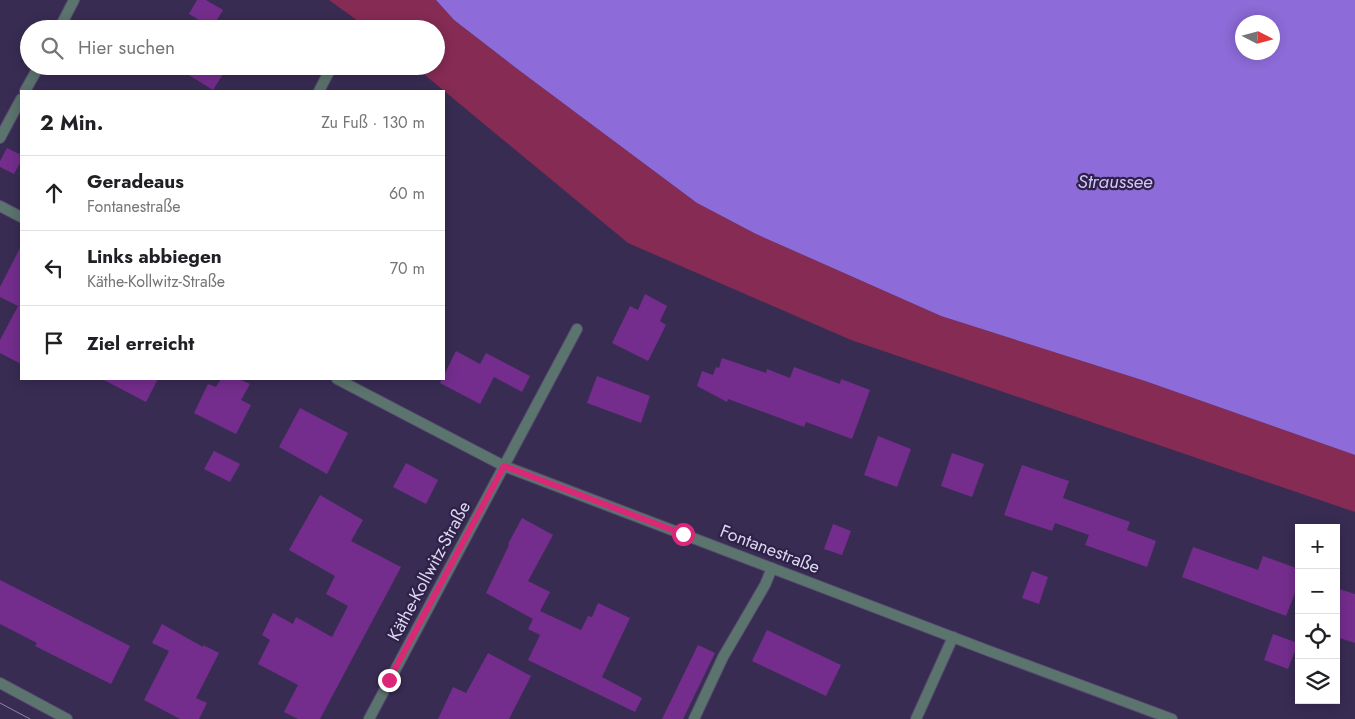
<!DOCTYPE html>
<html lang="de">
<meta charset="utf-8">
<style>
:root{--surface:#fff;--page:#f6f6f6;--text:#202124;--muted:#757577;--line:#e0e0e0}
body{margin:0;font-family:Jost,sans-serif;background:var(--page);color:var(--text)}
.controls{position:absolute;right:15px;bottom:15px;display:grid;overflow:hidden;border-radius:0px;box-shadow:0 2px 12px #0003}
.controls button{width:45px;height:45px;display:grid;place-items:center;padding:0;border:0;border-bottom:1px solid var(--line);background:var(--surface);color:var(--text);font:25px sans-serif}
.compass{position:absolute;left:1235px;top:15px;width:45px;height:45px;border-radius:50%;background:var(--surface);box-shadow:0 2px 12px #0003;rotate:96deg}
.stop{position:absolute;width:15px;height:15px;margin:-11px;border:4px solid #db2777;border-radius:50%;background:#fff}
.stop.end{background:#db2777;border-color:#fff;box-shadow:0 1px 5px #0008}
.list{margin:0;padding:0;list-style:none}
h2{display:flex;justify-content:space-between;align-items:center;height:65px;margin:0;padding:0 20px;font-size:21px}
h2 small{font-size:16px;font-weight:400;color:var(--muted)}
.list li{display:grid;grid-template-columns:32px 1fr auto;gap:15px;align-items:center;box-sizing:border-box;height:75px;padding:0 20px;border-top:1px solid var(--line)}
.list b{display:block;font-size:19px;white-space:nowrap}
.list p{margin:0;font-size:16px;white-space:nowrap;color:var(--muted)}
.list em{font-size:16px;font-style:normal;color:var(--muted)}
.icon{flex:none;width:28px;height:28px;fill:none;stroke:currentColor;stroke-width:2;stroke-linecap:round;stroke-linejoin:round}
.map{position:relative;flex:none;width:1355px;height:719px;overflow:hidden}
.search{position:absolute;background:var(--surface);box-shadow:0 2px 12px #0003;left:20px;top:20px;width:425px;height:55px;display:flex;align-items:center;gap:12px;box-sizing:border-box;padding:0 18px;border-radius:28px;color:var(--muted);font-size:19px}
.panel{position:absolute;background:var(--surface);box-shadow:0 2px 12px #0003;left:20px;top:90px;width:425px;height:290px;border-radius:0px}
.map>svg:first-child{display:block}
.green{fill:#862b54}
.water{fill:#8d6bd8;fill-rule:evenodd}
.building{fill:#742d8d}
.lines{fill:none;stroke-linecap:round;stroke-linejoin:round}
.service-casing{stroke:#564b6f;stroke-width:12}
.minor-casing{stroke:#564b6f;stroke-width:12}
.tertiary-casing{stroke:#564b6f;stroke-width:12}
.service{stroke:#5b746d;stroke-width:10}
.minor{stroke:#5b746d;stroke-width:10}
.tertiary{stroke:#5b746d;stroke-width:10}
.tram{stroke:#8f86a5;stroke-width:1}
.route{stroke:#db2777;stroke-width:6}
.labels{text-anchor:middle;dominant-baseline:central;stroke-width:4.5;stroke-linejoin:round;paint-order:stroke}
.street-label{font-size:18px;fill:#ddd7f0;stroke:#2e2248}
.water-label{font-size:19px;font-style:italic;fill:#d2c5fb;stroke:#2e2248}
</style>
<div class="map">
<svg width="1355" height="719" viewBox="0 0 1355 719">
<rect width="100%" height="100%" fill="#382c53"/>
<!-- green -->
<path class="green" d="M329 0H436L454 20 520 71 697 203 756 234 941 316 1145 381 1355 455V512L851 340 628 243 414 66H436V29H369Z"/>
<!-- water -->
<path class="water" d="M436 0H1355V455L1145 381 941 316 756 234 697 203 520 71 454 20ZM1242 22H1272V52H1242Z"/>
<!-- building -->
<g class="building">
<path d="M197 0H206L223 10 212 28 189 14Z"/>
<path d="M174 66H228L213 90Z"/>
<path d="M7 148 21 155V161L14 174 0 167V161Z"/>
<path d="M21 246V364L0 353V340L18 306 0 297V287Z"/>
<path d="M645 294 667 306 660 321 666 325 648 361 612 343 630 306 638 310Z"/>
<path d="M456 351 480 364 486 353 530 376 522 392 494 377 480 404 440 383 442 379H444V375Z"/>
<path d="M722 358 766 373 767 369 790 378 794 367 840 384 841 379 870 390 852 439 806 422 804 427 728 399 727 402 697 386 702 371 713 375 716 367 719 368Z"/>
<path d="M597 376 650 396 641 423 587 403Z"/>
<path d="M102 379H158L146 402Z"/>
<path d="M221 379H239L250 384 241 400 251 405 236 434 194 413 208 384 216 387Z"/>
<path d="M300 408 348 433 327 474 279 447Z"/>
<path d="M878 436 911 449 897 487 864 475Z"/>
<path d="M214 451 240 464 230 482 204 469Z"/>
<path d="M952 453 984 464 972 497 941 486Z"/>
<path d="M406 463 438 480 426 504 393 487Z"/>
<path d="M1022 465 1069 481 1063 498 1130 522 1127 530 1156 541 1147 567 1085 545 1089 535 1055 523 1052 531 1004 515Z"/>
<path d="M320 495 363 520 351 541 401 567 320 719H298L284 712 298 685 258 664 270 640 262 635 273 613 293 624 296 617 332 637 348 606 326 594 335 576 289 550Z"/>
<path d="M522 518 553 535 528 581 550 592 540 611 581 630 588 616 592 617 598 603 630 618 602 677 642 698 635 712 528 660 540 635 528 629 533 619 486 593 509 545 508 544Z"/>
<path d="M833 524 851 531 842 555 824 549Z"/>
<path d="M1193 547 1258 570 1263 556 1299 569V583L1286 616 1182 577Z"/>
<path d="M1032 571 1048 577 1039 604 1022 598Z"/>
<path d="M0 580 130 646 111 684 35 646 37 643 0 624Z"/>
<path d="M1336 588 1355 594V643L1336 637Z"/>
<path d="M162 624 203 647V645L219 653 196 698 207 703 199 719H180L144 700 169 651 152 643Z"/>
<path d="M767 630 841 665 826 696 752 661Z"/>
<path d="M1273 634 1298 643 1288 669 1264 660Z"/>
<path d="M698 645 715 653 683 719H662Z"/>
<path d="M488 653 531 676 509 719H438L453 687 466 693Z"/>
</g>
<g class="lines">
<!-- service casing -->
<g class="service-casing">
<g id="service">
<path d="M59 29 74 0"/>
<path d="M25 91 39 66"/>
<path d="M319 91 332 66"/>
<path d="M0 138 21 99"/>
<path d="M504 466 577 329"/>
<path d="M694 719 723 657 765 585 772 568"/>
<path d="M916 719 953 637"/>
</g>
</g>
<!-- minor casing -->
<g class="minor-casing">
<g id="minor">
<path d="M0 206 21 217"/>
<path d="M337 379 504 466 989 651 1172 719"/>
<path d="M369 719 504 466"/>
</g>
</g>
<!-- tertiary casing -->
<g class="tertiary-casing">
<path id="tertiary" d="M0 683 67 719"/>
</g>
<!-- service -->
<use href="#service" class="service"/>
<!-- minor -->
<use href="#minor" class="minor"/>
<!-- tertiary -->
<use href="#tertiary" class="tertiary"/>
<!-- tram -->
<path class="tram" d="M0 703 30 719"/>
</g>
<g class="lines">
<!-- route -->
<path class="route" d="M389 680 504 466 683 534"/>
</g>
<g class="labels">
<!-- street labels -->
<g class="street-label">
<text transform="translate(770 549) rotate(21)">Fontanestraße</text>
<text transform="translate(429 571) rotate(-62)">Käthe-Kollwitz-Straße</text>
</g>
<!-- water labels -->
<g class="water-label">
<text x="1115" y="181">Straussee</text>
</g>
</g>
</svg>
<div class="controls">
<button>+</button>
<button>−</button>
<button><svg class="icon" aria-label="locate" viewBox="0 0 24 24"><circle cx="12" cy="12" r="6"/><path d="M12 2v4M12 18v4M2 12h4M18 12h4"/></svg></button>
<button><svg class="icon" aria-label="layers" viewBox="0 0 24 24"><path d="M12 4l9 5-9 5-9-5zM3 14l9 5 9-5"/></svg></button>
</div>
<svg class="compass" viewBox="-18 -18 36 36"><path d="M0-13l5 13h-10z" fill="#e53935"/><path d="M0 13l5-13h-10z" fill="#757577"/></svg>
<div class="stop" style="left:683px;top:534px"></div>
<div class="stop end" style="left:389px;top:680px"></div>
<div class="search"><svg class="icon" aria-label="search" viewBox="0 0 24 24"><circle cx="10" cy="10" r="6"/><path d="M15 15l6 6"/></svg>Hier suchen</div>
<section class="panel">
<h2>2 Min.<small>Zu Fuß · 130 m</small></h2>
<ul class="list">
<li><svg class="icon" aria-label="ahead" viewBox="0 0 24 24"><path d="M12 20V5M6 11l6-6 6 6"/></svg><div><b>Geradeaus</b><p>Fontanestraße</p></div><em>60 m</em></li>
<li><svg class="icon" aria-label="left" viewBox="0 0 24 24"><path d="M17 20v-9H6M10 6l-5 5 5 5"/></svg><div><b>Links abbiegen</b><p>Käthe-Kollwitz-Straße</p></div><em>70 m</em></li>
<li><svg class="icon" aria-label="arrive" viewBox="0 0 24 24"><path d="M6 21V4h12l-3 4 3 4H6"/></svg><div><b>Ziel erreicht</b></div></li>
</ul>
</section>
</div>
